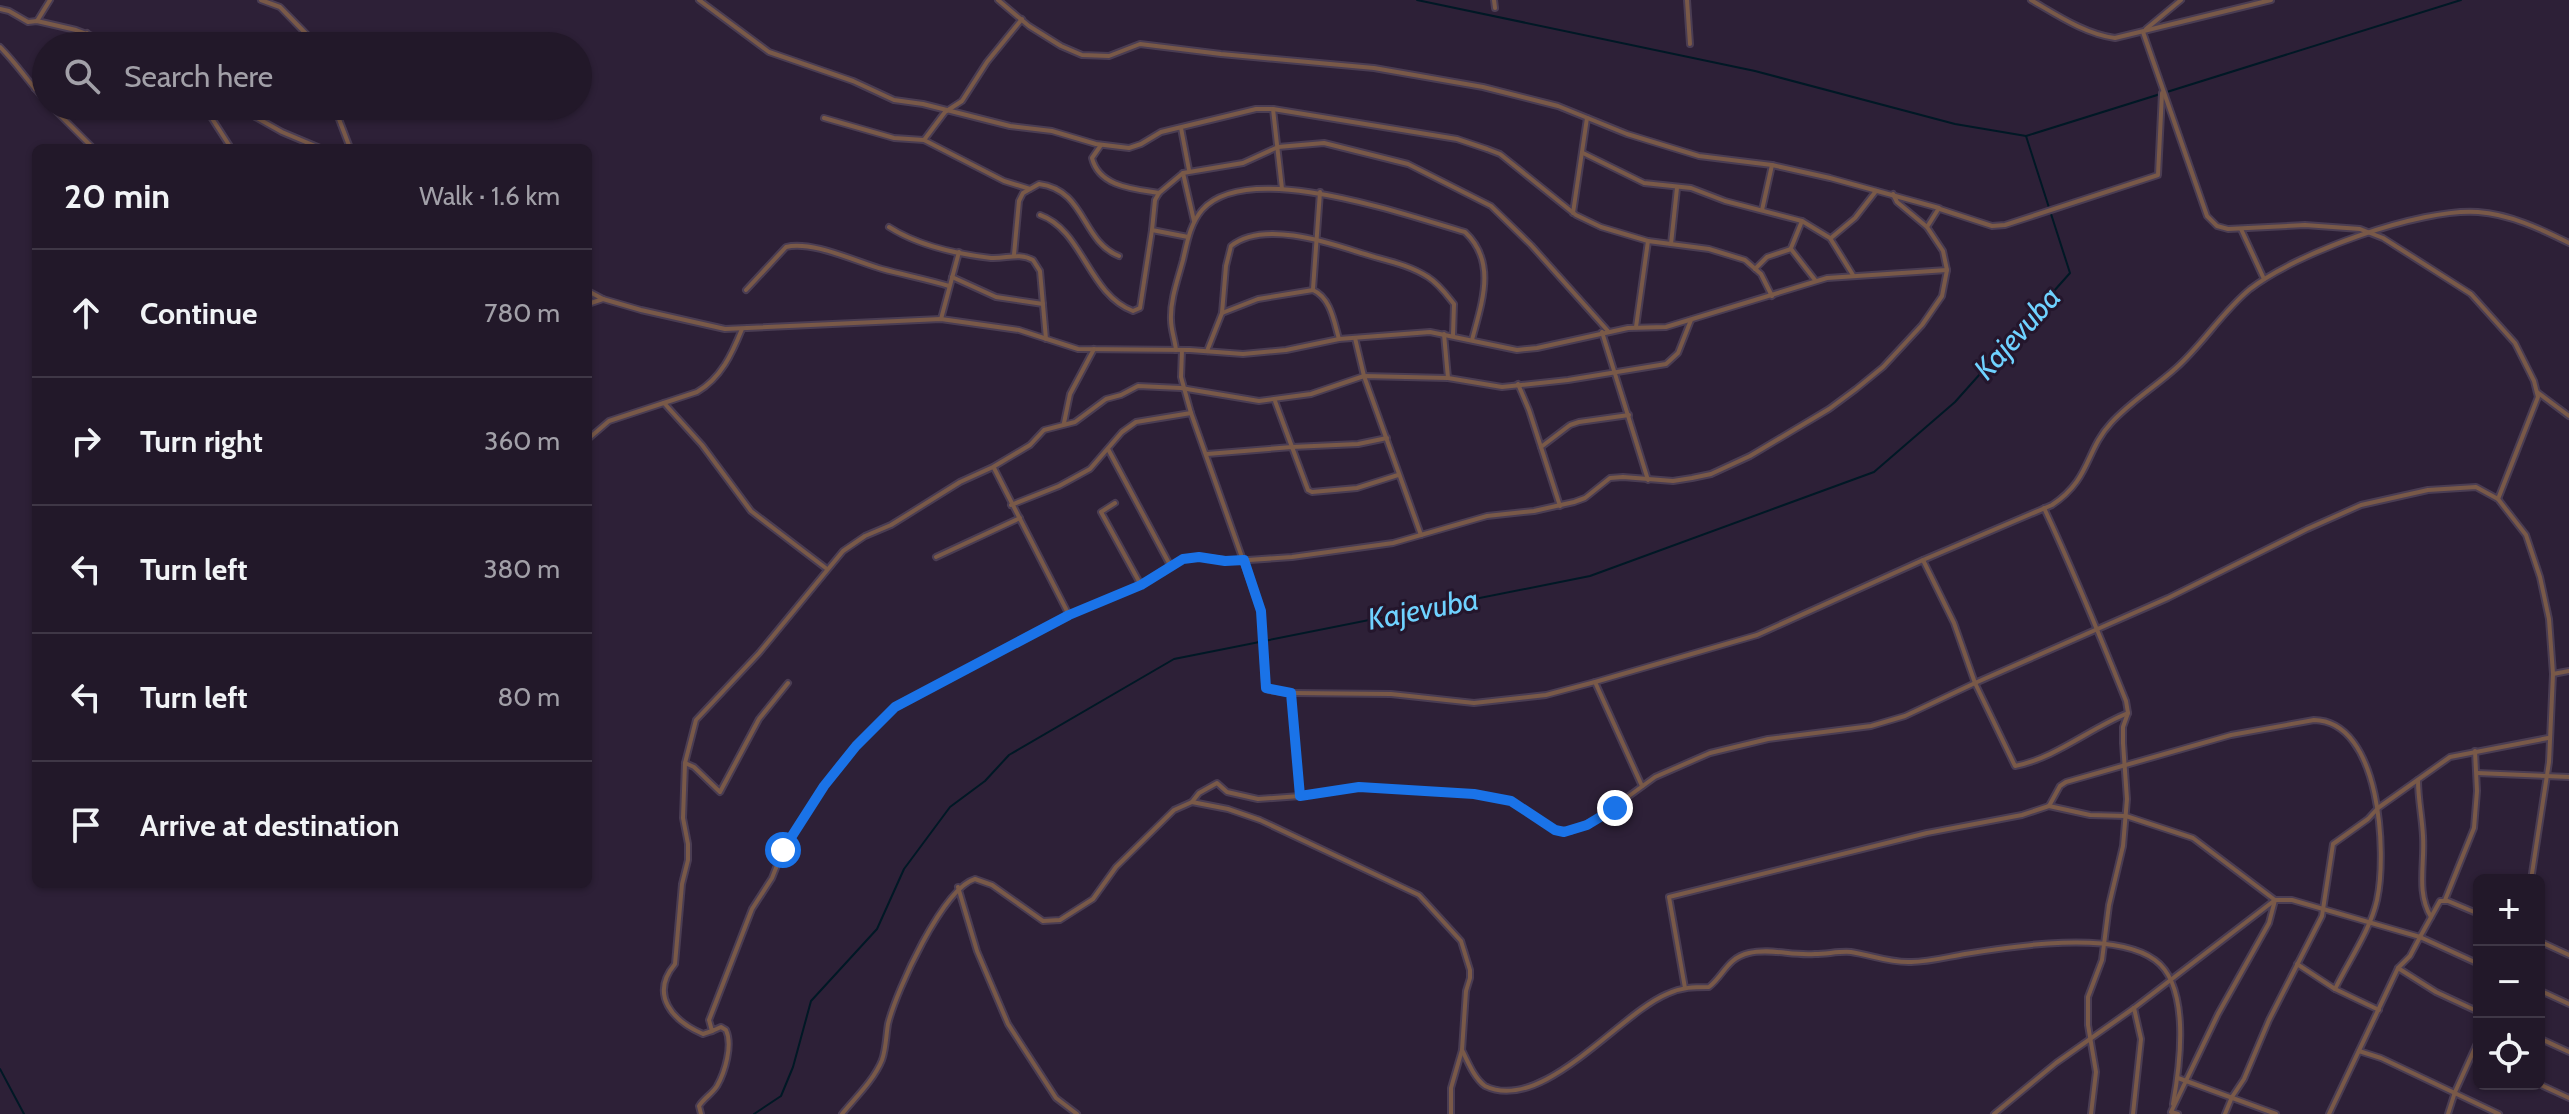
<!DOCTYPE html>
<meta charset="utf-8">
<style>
:root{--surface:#221829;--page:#2e2535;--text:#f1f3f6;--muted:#a2a0a8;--line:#3f3746}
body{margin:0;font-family:Cabin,sans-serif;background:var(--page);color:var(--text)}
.controls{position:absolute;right:24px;bottom:24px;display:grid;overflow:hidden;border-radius:12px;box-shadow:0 2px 6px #0004}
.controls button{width:72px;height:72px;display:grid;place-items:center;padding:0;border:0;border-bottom:2px solid var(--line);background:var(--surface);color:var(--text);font:40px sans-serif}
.stop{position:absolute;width:24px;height:24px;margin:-18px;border:6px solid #1a73e8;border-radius:50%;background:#fff}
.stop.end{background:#1a73e8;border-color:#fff;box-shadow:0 2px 8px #0008}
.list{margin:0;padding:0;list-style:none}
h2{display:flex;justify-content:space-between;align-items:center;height:104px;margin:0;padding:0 32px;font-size:34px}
h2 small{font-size:26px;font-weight:400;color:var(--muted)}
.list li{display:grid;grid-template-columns:52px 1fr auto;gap:24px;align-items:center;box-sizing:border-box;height:128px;padding:0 32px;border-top:2px solid var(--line)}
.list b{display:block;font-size:30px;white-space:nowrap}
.list em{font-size:26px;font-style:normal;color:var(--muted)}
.icon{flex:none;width:44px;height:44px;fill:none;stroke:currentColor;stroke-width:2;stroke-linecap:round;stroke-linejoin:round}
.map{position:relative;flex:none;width:2569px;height:1114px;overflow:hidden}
.search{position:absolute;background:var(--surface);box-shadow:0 2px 6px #0004;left:32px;top:32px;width:560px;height:88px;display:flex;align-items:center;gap:20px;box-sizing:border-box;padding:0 28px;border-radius:44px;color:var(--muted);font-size:30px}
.panel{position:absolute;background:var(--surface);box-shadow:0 2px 6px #0004;left:32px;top:144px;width:560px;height:744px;border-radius:12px}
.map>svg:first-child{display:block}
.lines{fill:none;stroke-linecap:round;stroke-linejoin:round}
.stream{stroke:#001825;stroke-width:2}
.minor-casing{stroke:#4a3d53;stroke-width:8}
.minor{stroke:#795948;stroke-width:4}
.route{stroke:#1a73e8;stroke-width:10}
.labels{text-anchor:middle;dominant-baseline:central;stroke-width:6;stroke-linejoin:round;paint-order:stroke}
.water-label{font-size:30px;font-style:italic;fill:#6fd2ff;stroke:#24162c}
</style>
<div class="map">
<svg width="2569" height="1114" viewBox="0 0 2569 1114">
<rect width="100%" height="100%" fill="#2d2037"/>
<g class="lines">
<!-- stream -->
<g class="stream">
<path d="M1417 0 1755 71 1955 124 2026 136 2461 0"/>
<path d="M0 1069 24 1114"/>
<path d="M754 1114 781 1096 793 1067 811 1001 877 929 904 869 950 807 985 781 1009 755 1174 659 1590 576 1874 472 1955 402 2070 273 2026 136"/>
</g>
<!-- minor casing -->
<g class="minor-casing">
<g id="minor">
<path d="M261 0 280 7 318 46"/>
<path d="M699 0 769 52 853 81 894 100 923 104 1010 126 1052 131 1096 144 1129 148 1141 144 1161 132 1256 109H1273L1457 139 1487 149 1500 154 1576 215 1601 227 1648 241 1709 249 1745 260 1761 274 1772 296"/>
<path d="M1494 0 1495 8"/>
<path d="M1687 0 1690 44"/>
<path d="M2031 0C2057 15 2085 34 2115 38L2271 0"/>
<path d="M0 9 9 11 28 22 37 21 76 30 119 46"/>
<path d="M37 21 50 0"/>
<path d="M2146 29 2181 0"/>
<path d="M2143 32 2207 216 2217 226 2228 229 2305 225 2360 229 2383 238 2471 294 2515 343 2534 381 2538 397 2498 499"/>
<path d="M75 46 87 33"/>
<path d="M0 47C17 64 29 83 46 101"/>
<path d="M35 89 46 78"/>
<path d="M51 106 93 148"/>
<path d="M204 106 231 148"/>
<path d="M236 106 282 132 320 148"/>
<path d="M334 106 350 148"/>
<path d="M1273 109 1282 189"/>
<path d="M824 118 894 138 924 140 1004 181 1030 189"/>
<path d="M1181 128 1189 170"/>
<path d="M924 140 945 112 962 101 987 62 1022 19"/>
<path d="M1101 145 1092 158C1099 187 1134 189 1159 193"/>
<path d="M1583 153 1644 183 1691 188 1725 201 1802 221 1830 238 1853 275"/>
<path d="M1183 173 1194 221"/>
<path d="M1893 194 1897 202 1927 227"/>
<path d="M1940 209 1992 226 2005 225 2158 175 2162 93"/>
<path d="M1762 210 1772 165"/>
<path d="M1573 213 1587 118"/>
<path d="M1040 215C1083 230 1088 294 1133 311L1140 308 1152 230"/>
<path d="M889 227C917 245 957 254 991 258 1006 259 1019 252 1033 260L1040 271 1046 339"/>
<path d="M2241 229 2264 279"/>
<path d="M1188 237 1152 230 1155 200 1159 193 1183 173 1243 163 1278 147 1324 143 1408 164 1491 206 1531 245 1608 331"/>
<path d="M1831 238 1855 218 1876 191"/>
<path d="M1671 244 1677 188"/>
<path d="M1791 248 1802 221"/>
<path d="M1014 255 1019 201 1023 193 1039 184C1086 190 1081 241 1119 256"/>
<path d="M1755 269 1767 257 1791 249 1815 280"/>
<path d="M952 277 996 297 1043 304"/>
<path d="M1313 289 1320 192"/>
<path d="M746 290 786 247C811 240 857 262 882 269 904 275 926 279 949 286"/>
<path d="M588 291 603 299 641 310 725 329 941 319 1019 330 1078 349 1190 350 1243 354 1286 350 1339 339 1430 332 1517 350 1537 348 1628 328 1666 327 1827 278 1947 270"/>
<path d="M588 304 603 299"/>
<path d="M1222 313 1258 299 1313 290C1331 298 1334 322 1339 339"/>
<path d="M941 319 959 252"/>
<path d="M1636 327 1648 241"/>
<path d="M1602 332 1648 480"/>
<path d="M1444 334 1448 378"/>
<path d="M1355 338 1364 376 1421 535"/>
<path d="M1176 350C1175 340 1171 330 1171 320 1170 300 1178 279 1183 260 1187 243 1190 224 1202 210 1248 158 1408 216 1465 232 1497 262 1482 302 1472 340"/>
<path d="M1182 350 1181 377 1191 413 1261 611 1265 684 1269 690 1291 693 1300 796"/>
<path d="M1207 351 1222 313 1226 266 1231 246C1262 221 1324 241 1358 252 1382 260 1406 263 1428 277 1439 284 1446 294 1454 304L1453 335"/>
<path d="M1518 384 1529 410 1560 506"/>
<path d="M2537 392 2569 416"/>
<path d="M1275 401 1292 447 1358 444 1387 438"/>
<path d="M664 403 702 445 751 511 827 569"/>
<path d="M1064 423 1070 394 1094 349"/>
<path d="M588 439 609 421 697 392C721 378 732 354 742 329"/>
<path d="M1541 447 1570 425 1579 422 1629 415"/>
<path d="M1108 449 1170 565"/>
<path d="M1207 454 1292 447 1308 490 1312 492 1357 488 1398 475"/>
<path d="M994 468 1069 615"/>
<path d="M1115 503 1101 512 1141 585"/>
<path d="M1011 505 1059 486 1090 469 1122 432 1136 422 1191 413"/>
<path d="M2044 508C2074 572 2100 636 2126 701L2128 713 2123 727V743L2127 799 2123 846 2109 905 2102 960 2088 997V1025L2096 1072 2091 1114"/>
<path d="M936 557 1020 518"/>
<path d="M2553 674 2569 671"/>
<path d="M1292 693 1391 694 1474 703 1546 695 1595 682"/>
<path d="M2128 713C2090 728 2056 758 2015 766L1975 683 1954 623 1923 560 2052 505C2091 479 2085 451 2111 423 2130 402 2155 387 2176 368 2203 344 2222 312 2250 289 2296 253 2420 208 2478 212 2509 214 2541 229 2569 243"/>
<path d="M685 763 694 767 720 792 759 719 788 683"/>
<path d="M2477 773 2569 777"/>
<path d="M2418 780C2418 799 2422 817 2423 836 2425 864 2416 892 2431 917"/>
<path d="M1642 786 1595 682 1757 635 1923 560"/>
<path d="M1192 802 1228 809 1260 820 1419 895 1461 941 1470 970V978L1466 991 1462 1050 1451 1088V1114"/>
<path d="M2049 806 2060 786 2066 782 2231 735 2314 720C2381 721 2387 854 2377 900 2370 931 2349 960 2335 989L2379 1010"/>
<path d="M958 887 977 951 1008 1024 1056 1098 1077 1114"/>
<path d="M2445 900 2474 828 2477 791 2475 751"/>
<path d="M2539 941 2569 955"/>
<path d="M2297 964 2335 989"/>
<path d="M2398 968 2436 992 2479 1012"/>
<path d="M1685 988 1669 897 1927 833 2022 815 2049 806 2090 815 2126 816 2193 838 2275 900 2269 923 2218 1014 2171 1112 2178 1114"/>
<path d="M2539 990 2569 1004"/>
<path d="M712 1031 703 1034C673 1021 649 995 675 964L682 884 688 860V844L683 818 685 763 696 720 759 653 843 551 865 536 891 525 960 482 993 467 1030 445 1044 430 1075 422 1106 399 1121 395 1138 386 1181 388 1259 401 1311 394 1364 376 1448 378 1502 387 1568 380 1666 364 1678 353 1691 320"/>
<path d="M2539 1038 2569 1052"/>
<path d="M1462 1050C1468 1062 1474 1078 1485 1086 1542 1114 1619 1014 1667 994 1682 987 1694 987 1709 987 1724 975 1727 958 1749 953 1771 948 1792 956 1815 954 1827 954 1839 951 1851 952 1871 955 1890 963 1911 962 1929 962 1947 957 1965 954 2013 946 2114 930 2155 960 2191 986 2180 1066 2173 1104"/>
<path d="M2359 1051 2381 1058 2499 1114"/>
<path d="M2178 1078 2276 1114"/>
<path d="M2539 1084 2569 1098"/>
<path d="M701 1114 699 1106C704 1098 712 1094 717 1086 725 1072 733 1045 726 1030L721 1027 712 1031 709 1020 752 909 772 878 783 850 824 786 856 746 895 707 1069 615 1141 585 1183 559 1199 557 1234 561 1292 557 1393 543 1487 516 1534 511 1574 502 1585 498 1610 478 1623 477 1673 481 1692 478 1711 474 1750 456 1829 409 1856 389 1883 367 1922 325 1942 296 1947 270 1943 251 1927 227 1939 208 1830 178 1772 165 1699 156 1627 134 1558 106 1483 87 1374 68 1221 54 1140 44 1109 56 1082 55 1061 46 1029 26 998 0"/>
<path d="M842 1114C855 1098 874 1080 882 1060 886 1049 886 1036 888 1024 896 991 943 888 975 879L992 885 1043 921 1060 920 1093 899 1116 867 1174 810 1192 802 1199 793 1217 783 1227 792 1258 799 1300 796 1359 787 1474 794 1511 801 1555 830 1570 831 1596 820 1655 777 1710 753 1768 739 1871 726 1905 716 1975 683 2168 598 2307 529 2361 505 2428 490 2476 487 2498 499 2526 535 2540 577 2549 619 2553 674 2549 762 2531 880"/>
<path d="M1994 1114 2056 1063 2134 1008 2275 900H2292L2420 937 2440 901H2448L2479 914"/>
<path d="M2133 1114 2141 1039 2134 1008"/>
<path d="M2225 1114 2232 1097 2244 1079 2269 1020 2322 916 2333 844 2368 819 2378 808 2450 757 2548 738"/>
<path d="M2329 1114 2398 968 2410 956 2420 937 2479 964"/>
<path d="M2448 1114 2455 1092 2479 1039"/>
</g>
</g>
<!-- minor -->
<use href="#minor" class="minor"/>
</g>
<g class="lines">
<!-- route -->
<path class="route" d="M783 850 824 786 856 746 895 707 1069 615 1141 585 1183 559 1199 557 1225 561 1244 560 1261 611 1266 688 1291 693 1300 796 1359 787 1474 794 1511 801 1555 830 1564 832 1587 825 1615 808"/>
</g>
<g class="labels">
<!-- water labels -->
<g class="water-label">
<text transform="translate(2017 333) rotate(-48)">Kajevuba</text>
<text transform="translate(1423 609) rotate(-11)">Kajevuba</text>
</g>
</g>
</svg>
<div class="controls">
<button>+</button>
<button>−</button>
<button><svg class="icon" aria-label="locate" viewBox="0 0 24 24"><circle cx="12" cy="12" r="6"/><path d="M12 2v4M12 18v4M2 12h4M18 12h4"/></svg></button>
</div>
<div class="stop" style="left:783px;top:850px"></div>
<div class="stop end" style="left:1615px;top:808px"></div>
<div class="search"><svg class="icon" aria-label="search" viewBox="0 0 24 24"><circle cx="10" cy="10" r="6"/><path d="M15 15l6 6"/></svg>Search here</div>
<section class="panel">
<h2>20 min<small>Walk · 1.6 km</small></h2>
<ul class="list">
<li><svg class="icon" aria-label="ahead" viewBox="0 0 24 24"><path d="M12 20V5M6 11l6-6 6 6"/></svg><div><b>Continue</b></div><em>780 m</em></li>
<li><svg class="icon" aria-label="right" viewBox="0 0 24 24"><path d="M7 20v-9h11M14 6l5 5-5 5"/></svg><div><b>Turn right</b></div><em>360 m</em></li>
<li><svg class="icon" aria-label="left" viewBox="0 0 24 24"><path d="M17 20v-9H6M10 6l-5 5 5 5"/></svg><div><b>Turn left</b></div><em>380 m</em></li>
<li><svg class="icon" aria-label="left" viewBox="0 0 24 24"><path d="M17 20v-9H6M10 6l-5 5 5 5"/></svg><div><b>Turn left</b></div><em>80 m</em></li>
<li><svg class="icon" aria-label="arrive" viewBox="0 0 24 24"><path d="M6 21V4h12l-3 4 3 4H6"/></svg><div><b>Arrive at destination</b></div></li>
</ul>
</section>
</div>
